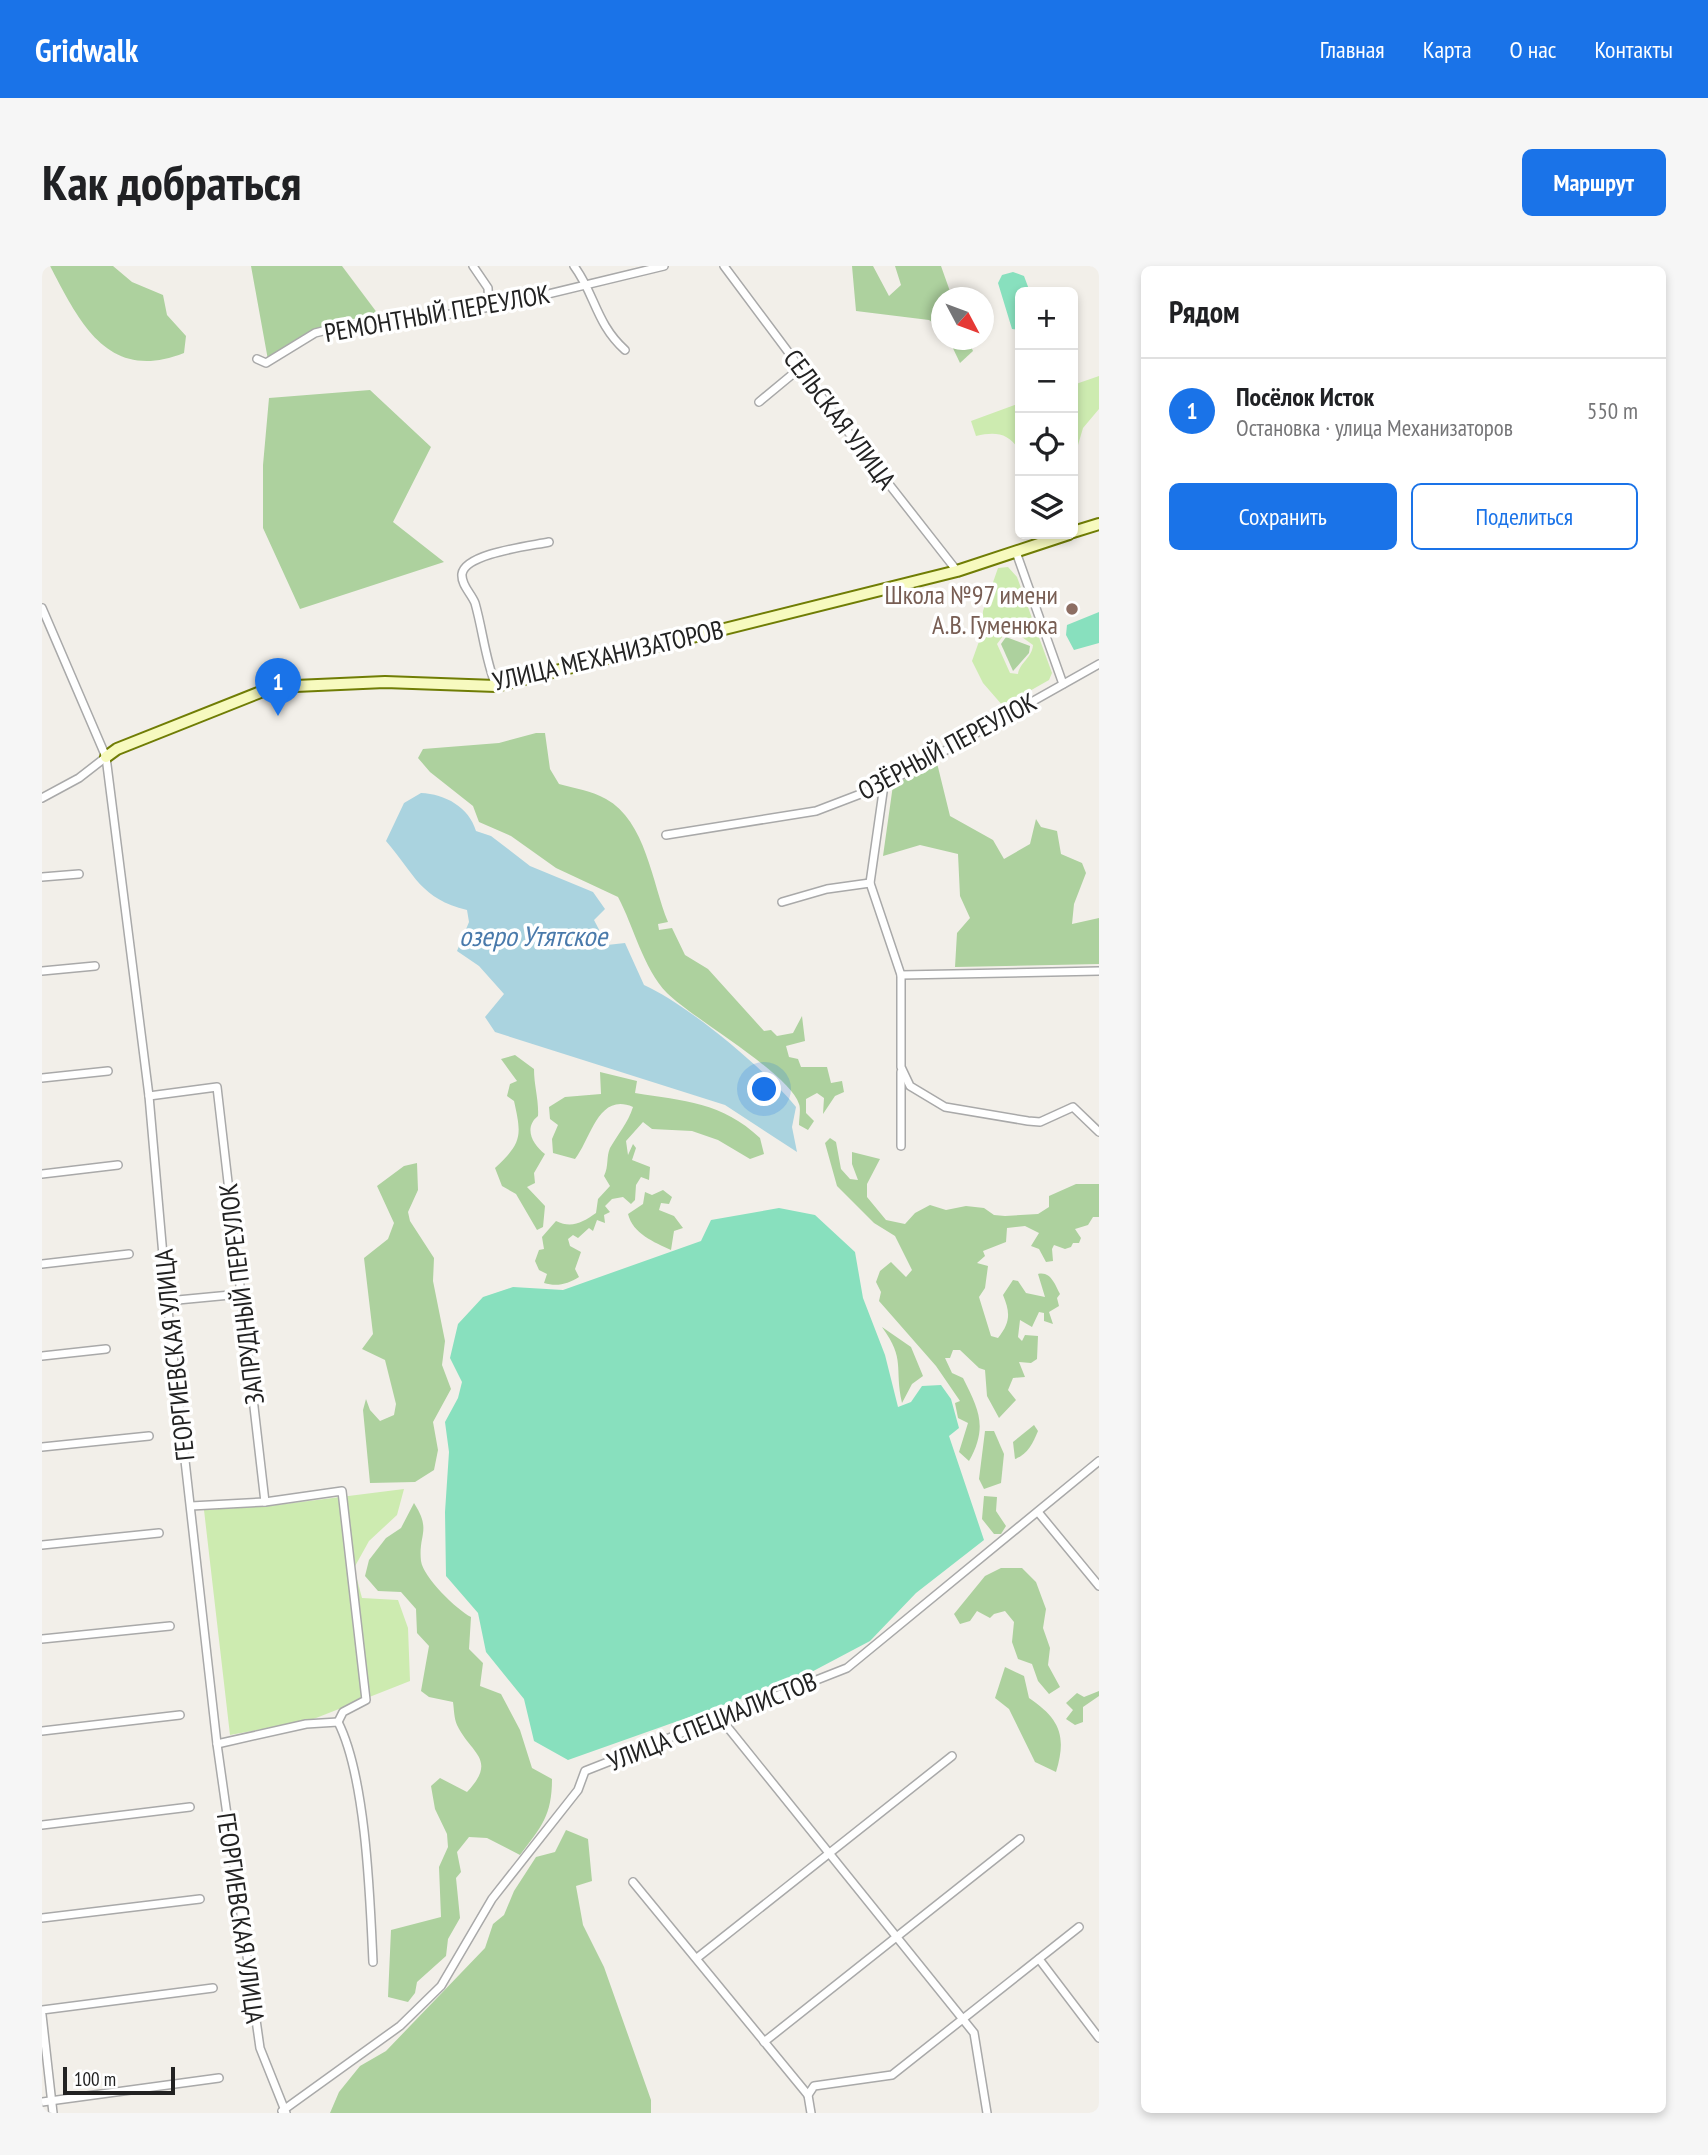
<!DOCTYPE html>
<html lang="ru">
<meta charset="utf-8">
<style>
:root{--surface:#fff;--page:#f6f6f6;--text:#202124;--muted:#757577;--line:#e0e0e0;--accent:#1a73e8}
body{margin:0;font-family:"PT Sans Narrow",sans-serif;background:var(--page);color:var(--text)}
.controls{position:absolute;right:21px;top:21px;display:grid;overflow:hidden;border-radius:10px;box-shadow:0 4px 10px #0003}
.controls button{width:63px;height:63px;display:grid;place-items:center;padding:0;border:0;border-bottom:2px solid var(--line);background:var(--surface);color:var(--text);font:35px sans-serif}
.compass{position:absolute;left:889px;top:21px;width:63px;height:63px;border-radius:50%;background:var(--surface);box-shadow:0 4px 10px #0003;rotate:131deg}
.scale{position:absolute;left:21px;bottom:18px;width:112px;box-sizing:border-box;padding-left:7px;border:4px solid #222;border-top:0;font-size:19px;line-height:24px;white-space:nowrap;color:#222;-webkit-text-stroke:5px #fff;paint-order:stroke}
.you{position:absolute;left:723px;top:824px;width:24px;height:24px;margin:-18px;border:5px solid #fff;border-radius:50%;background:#1a73e8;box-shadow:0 0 0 10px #1a73e833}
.badge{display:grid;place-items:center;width:46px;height:46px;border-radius:50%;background:var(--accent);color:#fff;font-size:23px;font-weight:700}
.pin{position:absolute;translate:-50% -58px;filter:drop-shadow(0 2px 4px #0008)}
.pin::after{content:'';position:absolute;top:37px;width:24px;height:21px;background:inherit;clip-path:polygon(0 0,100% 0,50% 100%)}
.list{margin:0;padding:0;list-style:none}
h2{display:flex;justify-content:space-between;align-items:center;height:91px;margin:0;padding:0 28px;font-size:30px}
h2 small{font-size:23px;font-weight:400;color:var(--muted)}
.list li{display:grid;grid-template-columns:46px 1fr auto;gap:21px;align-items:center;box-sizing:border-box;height:105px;padding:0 28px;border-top:2px solid var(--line)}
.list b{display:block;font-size:26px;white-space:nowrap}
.list p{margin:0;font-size:23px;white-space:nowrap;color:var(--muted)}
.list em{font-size:23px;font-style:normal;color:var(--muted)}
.actions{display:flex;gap:14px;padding:21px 28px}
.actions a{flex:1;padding:16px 0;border:2px solid var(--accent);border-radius:10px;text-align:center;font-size:24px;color:var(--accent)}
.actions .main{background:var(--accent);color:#fff}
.icon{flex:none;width:38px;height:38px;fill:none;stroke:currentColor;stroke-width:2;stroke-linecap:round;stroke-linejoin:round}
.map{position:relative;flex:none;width:1057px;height:1847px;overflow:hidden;border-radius:10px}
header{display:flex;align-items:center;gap:42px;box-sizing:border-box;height:98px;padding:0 35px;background:var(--accent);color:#fff}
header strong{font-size:33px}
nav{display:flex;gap:38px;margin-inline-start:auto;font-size:24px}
.intro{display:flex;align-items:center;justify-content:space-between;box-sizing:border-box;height:168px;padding:0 42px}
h1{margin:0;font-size:49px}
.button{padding:18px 32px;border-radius:10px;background:var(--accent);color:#fff;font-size:24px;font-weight:700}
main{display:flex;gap:42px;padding:0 42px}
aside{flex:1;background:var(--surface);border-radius:10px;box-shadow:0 4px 10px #0003}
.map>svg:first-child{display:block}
.grass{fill:#cdebb0;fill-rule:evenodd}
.forest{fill:#add19e}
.pitch{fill:#88e0be}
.water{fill:#aad3df}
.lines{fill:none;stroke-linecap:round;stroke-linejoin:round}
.street-casing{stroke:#a9a9a9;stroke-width:10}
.secondary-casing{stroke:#707d05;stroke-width:14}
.street{stroke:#fff;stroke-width:7}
.secondary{stroke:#f7fabf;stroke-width:10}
.education-dot{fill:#8d6e63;stroke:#fff;stroke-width:2.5}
.labels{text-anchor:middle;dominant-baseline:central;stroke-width:7;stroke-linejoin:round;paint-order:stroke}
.street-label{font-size:26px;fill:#222;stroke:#fff}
.education-label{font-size:26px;fill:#785e54;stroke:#fff;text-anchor:end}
.water-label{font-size:28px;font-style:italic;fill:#4a7aab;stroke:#fff}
</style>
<header>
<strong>Gridwalk</strong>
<nav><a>Главная</a><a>Карта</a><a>О нас</a><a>Контакты</a></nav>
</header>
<div class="intro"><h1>Как добраться</h1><a class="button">Маршрут</a></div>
<main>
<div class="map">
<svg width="1057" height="1847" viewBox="0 0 1057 1847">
<rect width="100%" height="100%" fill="#f2efe9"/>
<!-- grass -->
<g class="grass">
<path d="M1057 110V143L1041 162 1031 196V119Z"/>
<path d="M978 137V186C968 167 954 165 934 170L929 155Z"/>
<path d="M966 301 975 311 1010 407 1007 414 961 440 941 417 930 395 940 367 941 345 956 302ZM964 366 977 369 991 379C990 392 978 396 976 408L968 407 955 378Z"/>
<path d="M362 1223 355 1249 327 1275 312 1302 320 1332 356 1334 366 1362 368 1415 269 1454 188 1469 162 1244 227 1240Z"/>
</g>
<!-- forest -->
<g class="forest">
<path d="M8 0H71L90 16 121 29 125 49 144 70 142 87C66 117 38 57 8 0Z"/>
<path d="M209 0H300L339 52C294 49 262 67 226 94Z"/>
<path d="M810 0H831L847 30 859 19 853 0H899L910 31 900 32 899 62 887 54 814 45Z"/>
<path d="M907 74H926L931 85 918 97Z"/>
<path d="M328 124 389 181 351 256 402 296 258 343 221 262V199L227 132Z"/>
<path d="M964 371 988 380 987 387 971 405 959 378Z"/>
<path d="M494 467H503L508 503 517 518C532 522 550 525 564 533 604 555 610 617 626 656L616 658 617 664 630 662 643 689 666 703 722 765 729 764 735 770 751 767 760 750 763 775 744 780 747 791 756 793 759 801H785L789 817 800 815 802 826 793 830 781 848 782 832 775 827 764 833V847L772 855 766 864 757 859C757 853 759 843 757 838 747 807 650 752 625 727 601 702 592 661 576 631L514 602 469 570 437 556 431 540 388 506 376 492 381 483 457 477Z"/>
<path d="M895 497 908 550 951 574 962 593 988 578 994 553 999 561 1015 565 1019 588 1040 597 1044 607 1032 638 1030 658 1057 652V698L913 701 915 667 928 652 918 630 916 588 878 579 841 590 851 519Z"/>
<path d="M473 789 492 803C492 820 497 834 496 850 481 862 491 879 503 888L492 907 493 917 485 921 503 940 501 961 495 964 474 928 460 920 453 902C480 877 480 870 472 835L465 830 468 818 475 815 459 793Z"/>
<path d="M558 806 595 815 593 827C642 835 680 836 718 872L722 888 708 893 676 874 650 865 610 863 601 856 584 875 586 889 591 878 594 882 590 894 608 901 607 914 599 911 594 919 593 934 589 938 581 931 570 933 563 940 568 946 562 949 563 957 555 954 551 965 547 962 536 972 531 969 526 973 528 980 539 986 533 1003 537 1011C526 1018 515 1021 502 1017L505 1008 497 1004 493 995 497 984 502 983 500 971 514 955C530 963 541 956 554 947L556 933 568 920 562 910C567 900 564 891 568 882 576 868 586 857 591 841 556 826 549 873 533 893L511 887 510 873 516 859 508 853 507 841 523 831 559 828Z"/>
<path d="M788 872 794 876 799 903 808 913 816 914 810 898V886L838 893 825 918V931L844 954 863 958 873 947 888 939 904 944 924 940 942 942 952 949 963 950 996 948 1007 941V930L1034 918H1057V951H1051L1046 959 1033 963 1039 972 1037 977H1031L1029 981 1023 983 1012 979 1010 983 1011 995 1004 996 997 983 989 980 997 967 983 960 965 962 964 976 941 985 943 990 935 997 946 1000 943 1022 937 1031 949 1070 956 1072C969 1056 968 1046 961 1029L971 1014 976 1015 984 1027 1003 1031 996 1008C1009 1005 1013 1019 1018 1028L1015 1032 1017 1040 1007 1046 1011 1058 1002 1055V1047L997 1046 990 1061 978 1054 976 1071 980 1075 983 1069 996 1070 995 1093 989 1097 977 1096 983 1111 971 1112 966 1124 974 1134 957 1152 945 1130 943 1104 937 1102 918 1084H911L908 1092H903L910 1107 921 1112C937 1144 946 1161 927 1195L917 1186 926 1157 916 1152 913 1137 918 1135 894 1100 837 1035 839 1026 834 1016 838 1005 849 996 864 1011 870 1004 853 970 832 957 795 920 783 877Z"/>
<path d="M375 897 376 924 366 946 368 955 392 992 391 1015 403 1075 400 1099 409 1123 391 1156 396 1184 392 1204 373 1216 328 1217 321 1144 324 1133 328 1144 338 1155 352 1149 354 1138 343 1094 320 1083 331 1068 322 992 346 973 352 957 335 920 362 900Z"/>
<path d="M621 924 630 931 627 938 619 937 617 944 632 950 641 962 632 965 629 984C612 976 591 968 586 948L601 938 603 926 610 929Z"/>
<path d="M840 1061 869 1081 881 1110 870 1118 860 1137C852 1101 864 1094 840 1061Z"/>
<path d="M992 1159 996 1165C991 1177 986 1188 973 1193L971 1176Z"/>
<path d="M943 1165H952L962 1188 959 1217 942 1223 937 1213Z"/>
<path d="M942 1230 955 1231 954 1245 964 1260 959 1268H952L940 1253Z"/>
<path d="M372 1237C390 1265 376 1268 379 1295 381 1311 415 1344 429 1351L427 1383 441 1397 438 1420 459 1428 478 1464 490 1502 510 1513C510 1550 499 1561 478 1589L445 1572 427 1571 415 1586 419 1606 414 1612 418 1652 406 1673 404 1690 375 1716 373 1727 366 1736 346 1731 349 1664 399 1651 397 1601 406 1581 405 1568 393 1543 389 1520 398 1512 425 1526C456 1493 429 1488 415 1459 412 1452 412 1443 411 1436L387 1431 379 1425 387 1380 375 1367 374 1343 359 1326 336 1325 323 1310 327 1294 344 1272 359 1262Z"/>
<path d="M959 1302H980L994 1316 1004 1343 1001 1362 1008 1382 1006 1399 1018 1421 1007 1428 996 1415 990 1398 976 1393 970 1376 972 1356 963 1345 952 1348 948 1352 935 1345 928 1355 918 1358 912 1348 943 1310Z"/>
<path d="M963 1401 982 1410 987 1432C1018 1453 1025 1470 1014 1506L993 1496 967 1443 953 1432Z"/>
<path d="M1057 1425V1430L1041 1441V1456L1033 1459 1024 1453 1031 1444 1024 1437 1035 1427 1042 1431Z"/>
<path d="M524 1564 546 1573 550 1615 534 1620 541 1659 562 1701 609 1834V1847H288L297 1826 318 1800 344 1785 443 1682 451 1658 462 1649 472 1625 494 1591 513 1586Z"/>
</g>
<!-- pitch -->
<g class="pitch">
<path d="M971 6 982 10 988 26H978V64L970 63 956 17 960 9Z"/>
<path d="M1057 346V377L1032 384 1024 369 1025 359Z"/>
<path d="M737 942 773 949 813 986 821 1032 843 1089 856 1141 869 1136 880 1120 899 1119 909 1133 917 1162 907 1170 942 1274 874 1327 828 1375 760 1411 526 1494 492 1475 482 1433 444 1386 436 1347 404 1310 403 1246 407 1186 403 1156 416 1132 420 1116 408 1092 416 1058 441 1031 471 1021 521 1024 659 975 669 954Z"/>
</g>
<!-- water -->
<path class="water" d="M379 527C403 528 427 541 434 565L449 570 488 600 551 626 563 643 552 654 565 679 583 677 602 719C645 738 723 803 754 841L750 861 755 886 683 839 453 766 443 751 462 728 437 700 415 685 427 656 425 644C379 633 373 609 344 575L362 537Z"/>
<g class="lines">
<!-- street casing -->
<g class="street-casing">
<g id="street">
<path d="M431 0 446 22 447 41"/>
<path d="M532 0C553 28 554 58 583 84"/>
<path d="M682 0 803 162 915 305"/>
<path d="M215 93 224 97 273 67 301 60 380 53 465 38 622 0"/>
<path d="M717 136 758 102"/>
<path d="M974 286 1021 418"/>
<path d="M0 342 64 491 107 830 125 1035 175 1478 218 1782 244 1847"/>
<path d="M454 420C443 393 441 365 433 337 429 327 419 319 420 308 423 287 489 280 507 276"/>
<path d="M842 519 828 617 859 709V801L868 820 903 841 986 855 998 856 1031 841 1057 866"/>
<path d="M0 532 37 512 64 491"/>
<path d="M624 569 774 545 842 519 1057 398"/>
<path d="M0 611 37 608"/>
<path d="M740 636 785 623 828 617"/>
<path d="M0 705 53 700"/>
<path d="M859 709 1057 705"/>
<path d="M859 806V880"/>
<path d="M0 812 66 805"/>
<path d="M107 830 175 821 223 1236"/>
<path d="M0 908 76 899"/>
<path d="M0 998 87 988"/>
<path d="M125 1035 199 1028"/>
<path d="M0 1090 64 1083"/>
<path d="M0 1181 107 1170"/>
<path d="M149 1240 223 1236 300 1225 324 1434 301 1446 296 1456"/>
<path d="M996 1246 1057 1320"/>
<path d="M0 1279 117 1267"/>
<path d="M0 1373 128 1360"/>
<path d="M679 1453 932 1767 945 1847"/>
<path d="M0 1465 138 1449"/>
<path d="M175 1478 264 1458 296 1456C324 1511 328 1632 331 1696"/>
<path d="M0 1559 148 1541"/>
<path d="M591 1616 766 1829"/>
<path d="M0 1652 158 1633"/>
<path d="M655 1692 910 1490"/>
<path d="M997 1693 1057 1772"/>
<path d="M0 1744 171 1722"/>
<path d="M0 1749 11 1847"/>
<path d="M722 1776 978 1573"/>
<path d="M0 1836 177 1812"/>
<path d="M240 1845 358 1760 399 1720 450 1633 536 1524 543 1505 805 1402 1057 1195"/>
<path d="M769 1847 766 1829 772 1820 850 1809 1037 1661"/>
</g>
</g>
<!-- secondary casing -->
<g class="secondary-casing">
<g id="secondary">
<path d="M1031 266 1057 258"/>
<path d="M64 491 75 483 231 421 343 416 454 420 915 305 1027 268"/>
</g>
</g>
<!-- street -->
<use href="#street" class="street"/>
<!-- secondary -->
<use href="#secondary" class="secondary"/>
</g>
<!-- markers -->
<circle class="education-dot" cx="1030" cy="343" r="7"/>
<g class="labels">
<!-- street labels -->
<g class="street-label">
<text transform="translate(395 47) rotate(-10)">РЕМОНТНЫЙ ПЕРЕУЛОК</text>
<text transform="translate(798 153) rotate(53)">СЕЛЬСКАЯ УЛИЦА</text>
<text transform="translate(566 389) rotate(-13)">УЛИЦА МЕХАНИЗАТОРОВ</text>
<text transform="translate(905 480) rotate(-28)">ОЗЁРНЫЙ ПЕРЕУЛОК</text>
<text transform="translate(199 1028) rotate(-97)">ЗАПРУДНЫЙ ПЕРЕУЛОК</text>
<text transform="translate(132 1089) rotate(-96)">ГЕОРГИЕВСКАЯ УЛИЦА</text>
<text transform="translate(670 1455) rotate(-22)">УЛИЦА СПЕЦИАЛИСТОВ</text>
<text transform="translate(199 1652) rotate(82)">ГЕОРГИЕВСКАЯ УЛИЦА</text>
</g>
<!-- education labels -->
<g class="education-label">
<text x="1016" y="328">Школа №97 имени<tspan x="1016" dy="30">А.В. Гуменюка</tspan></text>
</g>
<!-- water labels -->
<g class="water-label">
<text x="491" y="669">озеро Утятское</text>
</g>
</g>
</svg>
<div class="controls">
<button>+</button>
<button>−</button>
<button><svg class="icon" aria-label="locate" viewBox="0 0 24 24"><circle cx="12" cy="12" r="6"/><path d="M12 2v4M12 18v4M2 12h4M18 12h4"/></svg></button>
<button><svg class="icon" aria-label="layers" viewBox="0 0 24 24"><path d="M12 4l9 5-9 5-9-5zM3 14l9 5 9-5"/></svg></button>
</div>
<svg class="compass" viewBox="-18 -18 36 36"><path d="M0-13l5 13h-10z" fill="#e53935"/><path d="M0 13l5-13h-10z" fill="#757577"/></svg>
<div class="scale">100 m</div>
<div class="you"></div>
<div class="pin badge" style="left:236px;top:450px">1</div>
</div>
<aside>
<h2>Рядом<small></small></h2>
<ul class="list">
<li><span class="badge">1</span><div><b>Посёлок Исток</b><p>Остановка · улица Механизаторов</p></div><em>550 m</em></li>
</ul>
<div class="actions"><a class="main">Сохранить</a><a>Поделиться</a></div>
</aside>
</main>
